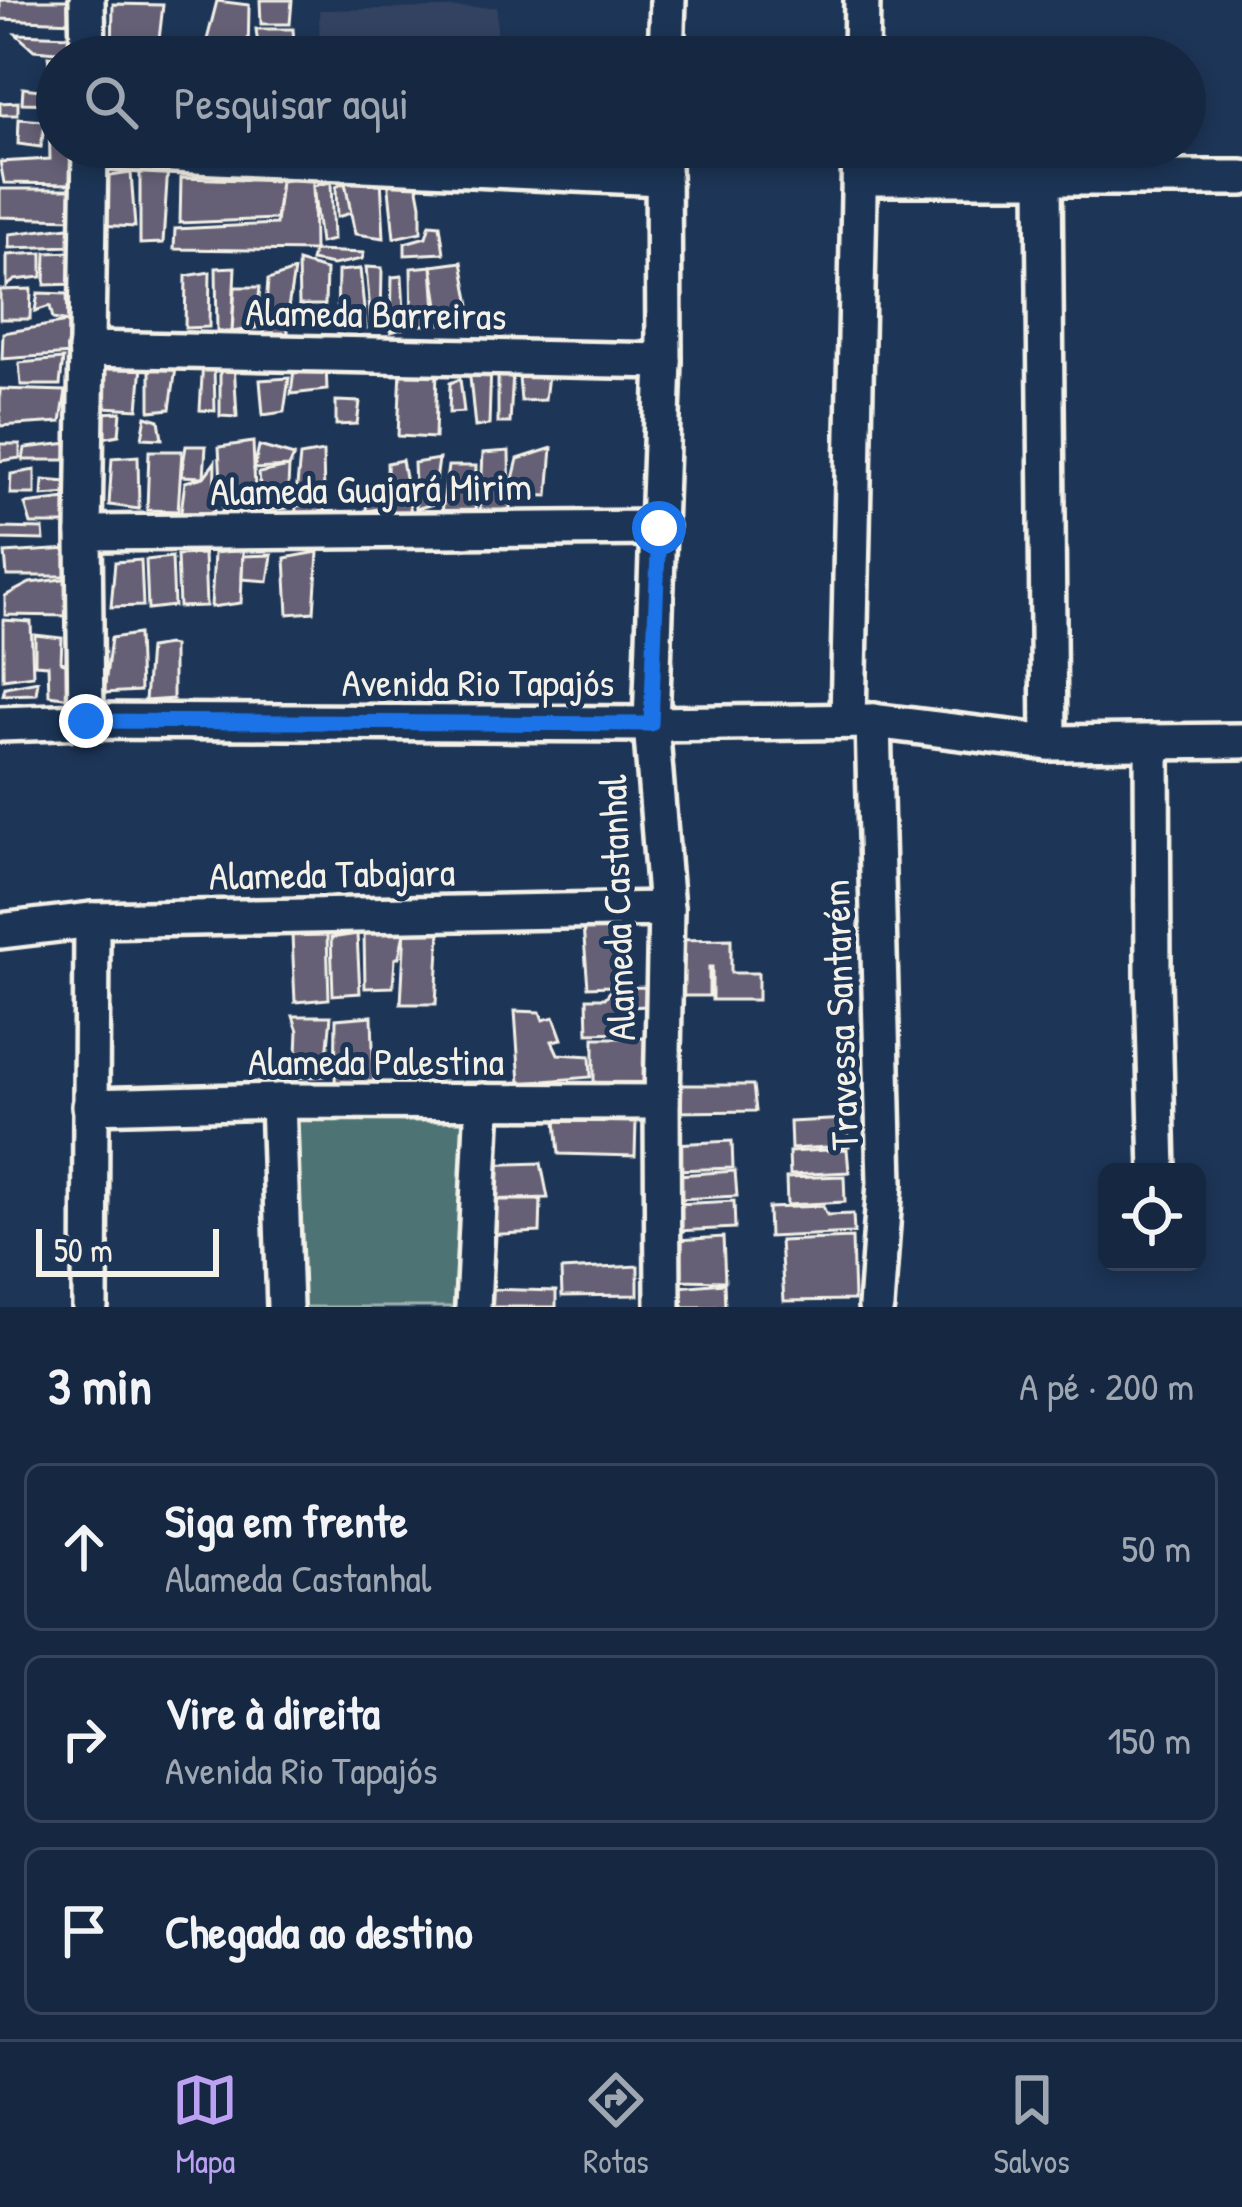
<!DOCTYPE html>
<html lang="pt">
<meta charset="utf-8">
<style>
:root{--surface:#162841;--page:#1f3048;--text:#f1f3f6;--muted:#9ea6b1;--line:#35445a;--accent:#bca0f2}
body{margin:0;font-family:"Patrick Hand",sans-serif;background:var(--page);color:var(--text)}
.controls{position:absolute;right:36px;bottom:36px;display:grid;overflow:hidden;border-radius:18px;box-shadow:0 6px 18px #0003}
.controls button{width:108px;height:108px;display:grid;place-items:center;padding:0;border:0;border-bottom:3px solid var(--line);background:var(--surface);color:var(--text);font:60px sans-serif}
.scale{position:absolute;left:36px;bottom:30px;width:183px;box-sizing:border-box;padding-left:12px;border:6px solid #f4f1e8;border-top:0;font-size:33px;line-height:42px;white-space:nowrap;color:#f4f1e8;-webkit-text-stroke:9px #1d3557;paint-order:stroke}
.stop{position:absolute;width:36px;height:36px;margin:-27px;border:9px solid #1a73e8;border-radius:50%;background:#fff}
.stop.end{background:#1a73e8;border-color:#fff;box-shadow:0 3px 12px #0008}
.list{margin:0;padding:0;list-style:none}
h2{display:flex;justify-content:space-between;align-items:center;height:156px;margin:0;padding:0 48px;font-size:51px}
h2 small{font-size:39px;font-weight:400;color:var(--muted)}
.list li{display:grid;grid-template-columns:78px 1fr auto;gap:36px;align-items:center;box-sizing:border-box;height:168px;margin:0 24px 24px;padding:0 24px;border:3px solid var(--line);border-radius:18px}
.list b{display:block;font-size:45px;white-space:nowrap}
.list p{margin:0;font-size:39px;white-space:nowrap;color:var(--muted)}
.list em{font-size:39px;font-style:normal;color:var(--muted)}
.icon{flex:none;width:66px;height:66px;fill:none;stroke:currentColor;stroke-width:2;stroke-linecap:round;stroke-linejoin:round}
.map{position:relative;flex:none;width:1242px;height:1307px;overflow:hidden}
.search{position:absolute;background:var(--surface);box-shadow:0 6px 18px #0003;left:36px;right:36px;top:36px;height:132px;display:flex;align-items:center;gap:30px;box-sizing:border-box;padding:0 42px;border-radius:66px;color:var(--muted);font-size:45px}
.sheet{height:732px;background:var(--surface)}
nav{display:flex;justify-content:space-around;align-items:center;box-sizing:border-box;height:168px;border-top:3px solid var(--line);background:var(--surface);font-size:33px;color:var(--muted)}
nav a{display:grid;justify-items:center;gap:6px}
nav .on{color:var(--accent)}
.map>svg:first-child{display:block}
.built{fill:#334260}
.green{fill:#4d7375;stroke:#a0b2ae;stroke-width:3}
.building{fill:#656074;stroke:#f4f1e8;stroke-width:3}
.lines{fill:none;stroke-linecap:round;stroke-linejoin:round}
.minor-casing{stroke:#f4f1e8;stroke-width:42}
.minor{stroke:#1d3557;stroke-width:33}
.route{stroke:#1a73e8;stroke-width:15}
.labels{text-anchor:middle;dominant-baseline:central;stroke-width:10;stroke-linejoin:round;paint-order:stroke}
.street-label{font-size:39px;fill:#f4f1e8;stroke:#1d3557}
</style>
<div class="map">
<svg width="1242" height="1307" viewBox="0 0 1242 1307">
<rect width="100%" height="100%" fill="#1d3557"/>
<filter id="ink" filterUnits="userSpaceOnUse"><feTurbulence type="fractalNoise" baseFrequency=".00833" numOctaves="2"/><feDisplacementMap in="SourceGraphic" scale="24" xChannelSelector="R" yChannelSelector="G"/><feConvolveMatrix kernelMatrix="1 2 1 2 8 2 1 2 1" color-interpolation-filters="sRGB"/></filter>
<g filter="url(#ink)">
<!-- built -->
<path class="built" d="M497 7V57H320L319 10Z"/>
<!-- green -->
<path class="green" d="M288 1118 467 1120 453 1307H293Z"/>
<!-- building -->
<g class="building">
<path d="M0 0H74V22L0 19Z"/>
<path d="M260 0H292L290 24H261Z"/>
<path d="M217 1 249 5 248 57H221L207 40Z"/>
<path d="M113 4 163 5 157 57H112Z"/>
<path d="M256 29H293L295 57H265L259 54Z"/>
<path d="M16 34 70 36 69 53 34 50Z"/>
<path d="M209 49 211 57H165L163 51Z"/>
<path d="M48 56 59 57 57 86 51 81Z"/>
<path d="M23 88 57 92V104L22 103Z"/>
<path d="M18 102V115H0V103Z"/>
<path d="M49 117H57V147H69L73 184 4 183 0 162 50 159Z"/>
<path d="M19 119 45 121 41 147 18 144Z"/>
<path d="M168 166 163 243 140 244V170Z"/>
<path d="M131 173 135 227 98 225 103 177Z"/>
<path d="M313 177 314 251 174 249 175 229 276 224 281 181Z"/>
<path d="M381 177 384 238 355 234 345 183Z"/>
<path d="M181 178 281 181 276 219 180 223Z"/>
<path d="M416 178 421 205V232L394 238 388 179Z"/>
<path d="M331 182 333 240 320 243 313 186Z"/>
<path d="M345 183 351 213 337 217 336 187Z"/>
<path d="M0 189H73L74 219 0 217Z"/>
<path d="M430 224 440 225 444 253 405 255V243L426 237Z"/>
<path d="M77 226 75 246 9 248V234Z"/>
<path d="M314 251 364 253 362 259 333 265 311 261Z"/>
<path d="M73 252 77 284 45 285 46 253Z"/>
<path d="M42 253V277L15 280 7 286V255Z"/>
<path d="M298 262 326 270 325 305H299Z"/>
<path d="M462 262 473 321 441 324 432 266Z"/>
<path d="M432 266 436 325H412L411 268Z"/>
<path d="M235 267 232 332H217L216 268Z"/>
<path d="M366 267 382 268 381 321 371 323Z"/>
<path d="M360 269 366 328 337 330 338 271Z"/>
<path d="M294 271 288 308V333H264L268 280Z"/>
<path d="M210 272 209 327 185 328 186 276Z"/>
<path d="M402 276 405 328 391 332 392 277Z"/>
<path d="M235 287H260L256 328 232 332Z"/>
<path d="M31 289 30 319H0V290Z"/>
<path d="M38 293 67 294 68 322 53 319 50 306 35 311Z"/>
<path d="M73 321 71 354 2 359 3 333Z"/>
<path d="M220 358 234 362 237 417 220 416Z"/>
<path d="M63 359 60 385H21L19 363Z"/>
<path d="M203 360 214 364 215 411 200 410Z"/>
<path d="M295 361 326 365 327 390 291 394Z"/>
<path d="M491 363 489 425 475 427 469 368Z"/>
<path d="M142 366 138 409 104 407 98 370Z"/>
<path d="M176 368 170 409 150 411V370Z"/>
<path d="M401 369 437 370 435 438 398 436Z"/>
<path d="M498 370 513 372 510 423H498Z"/>
<path d="M548 375 545 400 521 401 519 377Z"/>
<path d="M289 378 284 412 263 415 260 380Z"/>
<path d="M460 379 464 412 449 413 450 383Z"/>
<path d="M0 389 66 391 61 422 0 426Z"/>
<path d="M336 401 360 402 357 424 336 425Z"/>
<path d="M121 412 119 435 103 438 100 413Z"/>
<path d="M146 416 159 420 162 439 142 438Z"/>
<path d="M253 442 256 516H223L219 447Z"/>
<path d="M69 443V460H23L25 448Z"/>
<path d="M0 444H20V458L0 461Z"/>
<path d="M186 446H206L204 477 181 476Z"/>
<path d="M259 446 294 456 289 467 254 469Z"/>
<path d="M552 448 548 496 509 495 518 459Z"/>
<path d="M149 451H182L178 511 147 510Z"/>
<path d="M509 451 510 509 480 514 483 453Z"/>
<path d="M323 452 324 497 296 495 300 456Z"/>
<path d="M138 456 139 509 109 505 112 458Z"/>
<path d="M439 459 433 504 416 509 414 463Z"/>
<path d="M402 460 411 513 388 515 387 463Z"/>
<path d="M215 462 214 519H180L185 482 204 477Z"/>
<path d="M448 466H476L475 519 441 520Z"/>
<path d="M289 467 287 508 262 510 259 473Z"/>
<path d="M35 470V494H10L11 474Z"/>
<path d="M43 480 66 482 70 494 42 496Z"/>
<path d="M368 482H381L378 509 366 511Z"/>
<path d="M67 499V524H31L25 504Z"/>
<path d="M325 502 324 520 295 524 296 506Z"/>
<path d="M0 528 43 529 44 540 0 539Z"/>
<path d="M70 549 67 576H7L5 553Z"/>
<path d="M243 550 241 603 211 607 214 553Z"/>
<path d="M318 552 314 612 288 614 285 558Z"/>
<path d="M204 554 206 606 179 607 177 555Z"/>
<path d="M272 555 268 581 242 579 243 556Z"/>
<path d="M172 557 174 606 148 609 146 560Z"/>
<path d="M141 560 143 606 111 607 115 562Z"/>
<path d="M71 578 69 616 5 615V596L30 583Z"/>
<path d="M3 620 31 622 33 675 3 679Z"/>
<path d="M138 634 140 691 104 693 111 638Z"/>
<path d="M35 635 62 638 61 662 73 665 70 698 49 695 48 665 35 664Z"/>
<path d="M168 645 173 646V699L145 701 149 648Z"/>
<path d="M38 681 36 694 3 695 5 687Z"/>
<path d="M614 923 628 950 610 986 588 987 583 926Z"/>
<path d="M405 928 440 929 436 1004H401Z"/>
<path d="M405 928 399 957 395 959 393 987 365 988 364 933Z"/>
<path d="M327 934 329 999 295 1002 292 935Z"/>
<path d="M357 934 360 993 333 995 331 938Z"/>
<path d="M731 939V973H758V1000H712V967H709V996H676V940Z"/>
<path d="M646 987 647 1006 629 1007V1032L588 1033 587 998H605L613 988Z"/>
<path d="M515 1011 540 1012 543 1020 554 1017 562 1039 552 1041 558 1054 590 1056 591 1077 520 1083Z"/>
<path d="M293 1016H331L325 1076 296 1078 298 1031Z"/>
<path d="M372 1016 374 1082 335 1089 336 1019Z"/>
<rect x="594" y="1038" width="51" height="46"/>
<path d="M675 1085H753L756 1111 676 1112Z"/>
<path d="M848 1119 849 1146 791 1149 790 1122Z"/>
<path d="M556 1121 636 1122 635 1156 559 1154Z"/>
<path d="M732 1141 733 1168 675 1170 673 1144Z"/>
<path d="M847 1149 849 1172 790 1175 789 1152Z"/>
<path d="M541 1163 548 1198 482 1200 483 1165Z"/>
<path d="M735 1171 737 1196 679 1199 678 1175Z"/>
<path d="M844 1176 845 1202 787 1205 786 1178Z"/>
<path d="M478 1200H541L540 1232 482 1235Z"/>
<path d="M734 1201 735 1228 677 1231 676 1204Z"/>
<path d="M823 1206 827 1215 853 1214 854 1233 769 1237 768 1208Z"/>
<path d="M723 1237 725 1281 679 1280 678 1240Z"/>
<path d="M852 1238 854 1300 784 1301 780 1241Z"/>
<path d="M638 1266V1295L562 1296 561 1270Z"/>
<path d="M724 1283 725 1307H679L678 1287Z"/>
<path d="M481 1289 556 1291V1307H482Z"/>
</g>
<g class="lines">
<!-- minor casing -->
<g class="minor-casing">
<g id="minor">
<path d="M87 0 88 57"/>
<path d="M666 57 668 0"/>
<path d="M861 57 862 0"/>
<path d="M90 151 662 178"/>
<path d="M1044 177 1049 743"/>
<path d="M860 178H1242"/>
<path d="M86 349 664 361"/>
<path d="M84 533 660 528"/>
<path d="M86 721 84 533 90 147"/>
<path d="M848 721 860 147"/>
<path d="M873 721 885 1183 876 1307"/>
<path d="M0 724 86 721 651 724 873 721 1049 743 1242 741"/>
<path d="M1152 742 1153 979 1158 1172"/>
<path d="M0 931 92 920 666 909"/>
<path d="M278 1101 285 1307"/>
<path d="M90 1106 278 1101 662 1102"/>
<path d="M90 1307 92 920"/>
<path d="M473 1307 483 1101"/>
<path d="M663 1307 662 1102 666 909 651 724 664 361 663 147"/>
</g>
</g>
<!-- minor -->
<use href="#minor" class="minor"/>
</g>
</g>
<g class="lines" filter="url(#ink)">
<!-- route -->
<path class="route" d="M86 721 651 724 659 528"/>
</g>
<g class="labels">
<!-- street labels -->
<g class="street-label">
<text transform="translate(376 313) rotate(1)">Alameda Barreiras</text>
<text transform="translate(371 488) rotate(-1)">Alameda Guajará Mirim</text>
<text x="478" y="681">Avenida Rio Tapajós</text>
<text transform="translate(332 873) rotate(-1)">Alameda Tabajara</text>
<text transform="translate(616 908) rotate(-92)">Alameda Castanhal</text>
<text transform="translate(839 1015) rotate(-92)">Travessa Santarém</text>
<text x="376" y="1060">Alameda Palestina</text>
</g>
</g>
</svg>
<div class="controls">
<button><svg class="icon" aria-label="locate" viewBox="0 0 24 24"><circle cx="12" cy="12" r="6"/><path d="M12 2v4M12 18v4M2 12h4M18 12h4"/></svg></button>
</div>
<div class="scale">50 m</div>
<div class="stop" style="left:659px;top:528px"></div>
<div class="stop end" style="left:86px;top:721px"></div>
<div class="search"><svg class="icon" aria-label="search" viewBox="0 0 24 24"><circle cx="10" cy="10" r="6"/><path d="M15 15l6 6"/></svg>Pesquisar aqui</div>
</div>
<section class="sheet">
<h2>3 min<small>A pé · 200 m</small></h2>
<ul class="list">
<li><svg class="icon" aria-label="ahead" viewBox="0 0 24 24"><path d="M12 20V5M6 11l6-6 6 6"/></svg><div><b>Siga em frente</b><p>Alameda Castanhal</p></div><em>50 m</em></li>
<li><svg class="icon" aria-label="right" viewBox="0 0 24 24"><path d="M7 20v-9h11M14 6l5 5-5 5"/></svg><div><b>Vire à direita</b><p>Avenida Rio Tapajós</p></div><em>150 m</em></li>
<li><svg class="icon" aria-label="arrive" viewBox="0 0 24 24"><path d="M6 21V4h12l-3 4 3 4H6"/></svg><div><b>Chegada ao destino</b></div></li>
</ul>
</section>
<nav>
<a class="on"><svg class="icon" aria-label="map" viewBox="0 0 24 24"><path d="M3 6l6-2 6 2 6-2v14l-6 2-6-2-6 2zM9 4v14M15 6v14"/></svg>Mapa</a>
<a><svg class="icon" aria-label="directions" viewBox="0 0 24 24"><path d="M12 3l9 9-9 9-9-9zM9 14v-3h6M13 9l2 2-2 2"/></svg>Rotas</a>
<a><svg class="icon" aria-label="saved" viewBox="0 0 24 24"><path d="M7 4h10v16l-5-4-5 4z"/></svg>Salvos</a>
</nav>
